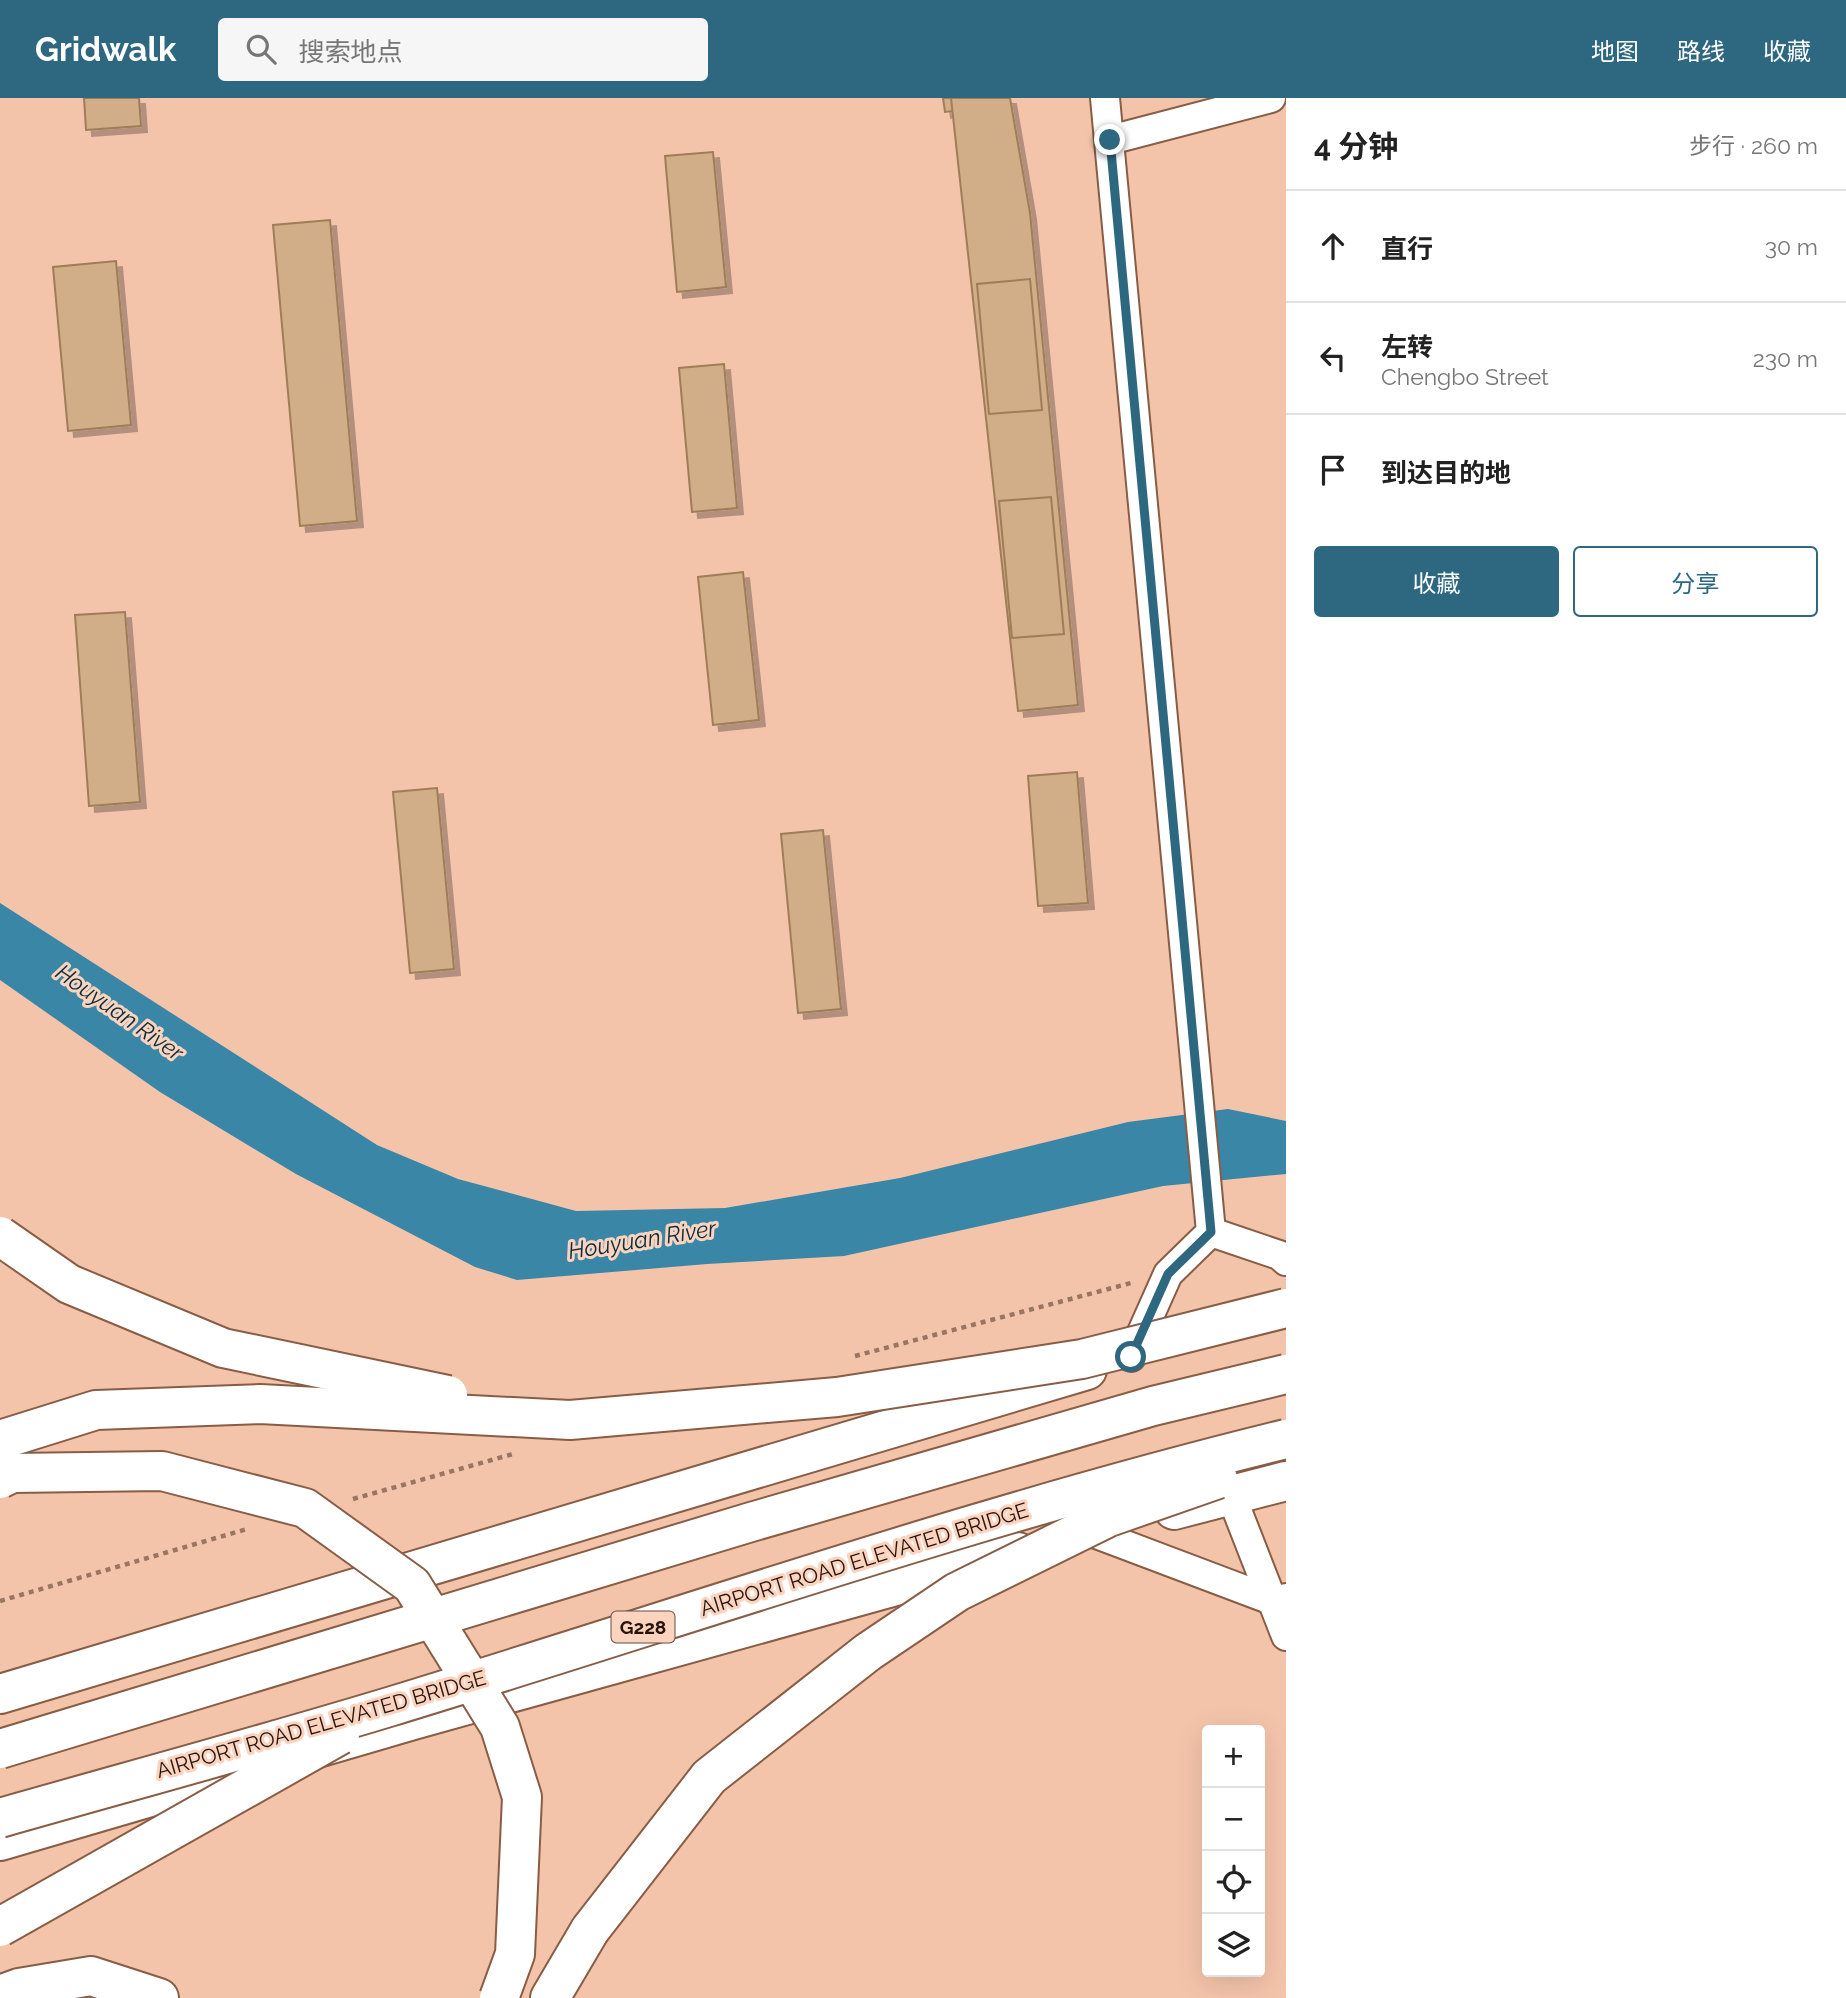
<!DOCTYPE html>
<html lang="zh">
<meta charset="utf-8">
<style>
:root{--surface:#fff;--page:#f6f6f6;--text:#222;--muted:#767676;--line:#e0e0e0;--accent:#2d6780}
body{margin:0;font-family:Raleway,"Noto Sans SC",sans-serif;background:var(--page);color:var(--text)}
.controls{position:absolute;right:21px;bottom:21px;display:grid;overflow:hidden;border-radius:7px;box-shadow:0 7px 28px #0002}
.controls button{width:63px;height:63px;display:grid;place-items:center;padding:0;border:0;border-bottom:2px solid var(--line);background:var(--surface);color:var(--text);font:35px sans-serif}
.stop{position:absolute;width:21px;height:21px;margin:-16px;border:5px solid #2d6780;border-radius:50%;background:#fff}
.stop.end{background:#2d6780;border-color:#fff;box-shadow:0 2px 7px #0008}
.list{margin:0;padding:0;list-style:none}
h2{display:flex;justify-content:space-between;align-items:center;height:91px;margin:0;padding:0 28px;font-size:30px}
h2 small{font-size:23px;font-weight:400;color:var(--muted)}
.list li{display:grid;grid-template-columns:46px 1fr auto;gap:21px;align-items:center;box-sizing:border-box;height:112px;padding:0 28px;border-top:2px solid var(--line)}
.list b{display:block;font-size:26px;white-space:nowrap}
.list p{margin:0;font-size:23px;white-space:nowrap;color:var(--muted)}
.list em{font-size:23px;font-style:normal;color:var(--muted)}
.actions{display:flex;gap:14px;padding:21px 28px}
.actions a{flex:1;padding:16px 0;border:2px solid var(--accent);border-radius:7px;text-align:center;font-size:24px;color:var(--accent)}
.actions .main{background:var(--accent);color:#fff}
.icon{flex:none;width:38px;height:38px;fill:none;stroke:currentColor;stroke-width:2;stroke-linecap:round;stroke-linejoin:round}
.map{position:relative;flex:none;width:1286px;height:1900px;overflow:hidden}
header{display:flex;align-items:center;gap:42px;box-sizing:border-box;height:98px;padding:0 35px;background:var(--accent);color:#fff}
header strong{font-size:33px}
nav{display:flex;gap:38px;margin-inline-start:auto;font-size:24px}
.search{width:490px;height:63px;background:var(--page);display:flex;align-items:center;gap:18px;box-sizing:border-box;padding:0 24px;border-radius:7px;color:var(--muted);font-size:26px}
main{display:flex}
aside{flex:1;background:var(--surface)}
.map>svg:first-child{display:block}
.water{fill:#3986a7}
.building{fill:#d1ae88;stroke:#9e7d58;stroke-width:2;filter:url(#shadow)}
.lines{fill:none;stroke-linecap:round;stroke-linejoin:round}
.street-casing{stroke:#875d46;stroke-width:32}
.primary-casing{stroke:#875d46;stroke-width:42}
.highway-casing{stroke:#875d46;stroke-width:42}
.path{stroke:#997664;stroke-width:4.5;stroke-dasharray:5 5;stroke-linecap:butt}
.street{stroke:#fff;stroke-width:28}
.primary{stroke:#fff;stroke-width:38}
.highway{stroke:#fff;stroke-width:38}
.highway-bridge-casing{stroke:#875d46;stroke-width:42;stroke-linecap:butt}
.highway-bridge{stroke:#fff;stroke-width:38}
.route{stroke:#2d6780;stroke-width:9}
.labels{text-anchor:middle;dominant-baseline:central;stroke-width:6;stroke-linejoin:round;paint-order:stroke}
.shield{fill:#fbd3be;stroke:#654d41;stroke-width:2}
.shield-label{font-size:19px;font-weight:bold;fill:#25140b}
.street-label{font-size:21px;fill:#25140b;stroke:#fbd3be}
.water-label{font-size:23px;font-style:italic;fill:#0a2e3d;stroke:#fbd3be}
</style>
<header>
<strong>Gridwalk</strong>
<div class="search"><svg class="icon" aria-label="search" viewBox="0 0 24 24"><circle cx="10" cy="10" r="6"/><path d="M15 15l6 6"/></svg>搜索地点</div>
<nav><a>地图</a><a>路线</a><a>收藏</a></nav>
</header>
<main>
<div class="map">
<svg width="1286" height="1900" viewBox="0 0 1286 1900">
<defs>
<filter id="shadow"><feDropShadow dx="6" dy="6" stdDeviation="0" flood-color="#0004"/></filter>
</defs>
<rect width="100%" height="100%" fill="#f4c4aa"/>
<!-- water -->
<path class="water" d="M0 805 377 1047 458 1081 576 1113 725 1110 900 1080 1128 1024 1228 1011 1286 1023V1076L1163 1088 844 1158 707 1166 517 1182 475 1169 296 1076 160 994 0 882Z"/>
<!-- building -->
<g class="building">
<path d="M84 0H139L141 28 86 32Z"/>
<path d="M943 0H994L995 8 945 14Z"/>
<path d="M951 0H1010L1030 115 1078 607 1018 613Z"/>
<path d="M713 54 726 189 677 194 665 58Z"/>
<path d="M330 122 357 423 300 428 273 127Z"/>
<path d="M116 163 131 327 68 333 53 169Z"/>
<path d="M1030 181 1042 312 989 316 977 186Z"/>
<path d="M724 266 737 410 692 414 679 270Z"/>
<path d="M1051 399 1064 536 1012 540 999 403Z"/>
<path d="M743 474 759 622 713 627 698 479Z"/>
<path d="M125 514 140 704 89 708 75 517Z"/>
<path d="M1077 674 1088 805 1038 808 1028 678Z"/>
<path d="M437 690 454 871 410 875 393 694Z"/>
<path d="M823 732 841 911 798 915 781 736Z"/>
</g>
<g class="lines">
<!-- street casing -->
<g class="street-casing">
<g id="street">
<path d="M1105 0 1211 1134 1168 1176 1131 1259"/>
<path d="M1110 42 1271 0"/>
<path d="M1211 1134 1279 1157 1286 1163"/>
<path d="M1231 1397 1286 1538"/>
<path d="M1091 1434 1274 1503 1286 1500"/>
</g>
</g>
<!-- primary casing -->
<g class="primary-casing">
<g id="primary">
<path d="M1174 1412 1286 1383"/>
<path d="M0 1596 1087 1272"/>
<path d="M0 1743 413 1622 1018 1454"/>
</g>
</g>
<!-- highway casing -->
<g class="highway-casing">
<g id="highway">
<path d="M0 1897 19 1890 91 1878 159 1900"/>
<path d="M550 1900 590 1832"/>
</g>
</g>
<!-- path -->
<g class="path">
<path d="M855 1258 1131 1185"/>
<path d="M353 1401 513 1356"/>
<path d="M0 1503 247 1431"/>
</g>
<!-- street -->
<use href="#street" class="street"/>
<!-- primary -->
<use href="#primary" class="primary"/>
<!-- highway -->
<use href="#highway" class="highway"/>
<!-- highway-bridge casing -->
<g class="highway-bridge-casing">
<g id="highway-bridge">
<path d="M0 1138 69 1186 223 1250 448 1297"/>
<path d="M0 1342 96 1312 260 1306 570 1322 837 1299 1082 1261 1286 1210"/>
<path d="M0 1381 12 1375 162 1373 305 1410 412 1487 500 1629 522 1699 515 1856 499 1900"/>
<path d="M0 1651 751 1424 1153 1308 1286 1276"/>
<path d="M0 1720C130 1683 260 1648 389 1609 687 1518 983 1415 1286 1341"/>
<path d="M0 1829 340 1637"/>
<path d="M590 1832 709 1679 868 1554 957 1494 1109 1419 1218 1381"/>
</g>
</g>
<!-- highway-bridge -->
<use href="#highway-bridge" class="highway-bridge"/>
</g>
<g class="lines">
<!-- route -->
<path class="route" d="M1110 42 1211 1134 1168 1176 1131 1259"/>
</g>
<g class="labels">
<!-- shield labels -->
<rect class="shield" x="611.5" y="1513.5" width="63" height="31" rx="5"/>
<g class="shield-label">
<text x="643" y="1529">G228</text>
</g>
<!-- street labels -->
<g class="street-label">
<text transform="translate(864 1461) rotate(-17)">AIRPORT ROAD ELEVATED BRIDGE</text>
<text transform="translate(321 1626) rotate(-16)">AIRPORT ROAD ELEVATED BRIDGE</text>
</g>
<!-- water labels -->
<g class="water-label">
<text transform="translate(120 914) rotate(35)">Houyuan River</text>
<text transform="translate(642 1141) rotate(-9)">Houyuan River</text>
</g>
</g>
</svg>
<div class="controls">
<button>+</button>
<button>−</button>
<button><svg class="icon" aria-label="locate" viewBox="0 0 24 24"><circle cx="12" cy="12" r="6"/><path d="M12 2v4M12 18v4M2 12h4M18 12h4"/></svg></button>
<button><svg class="icon" aria-label="layers" viewBox="0 0 24 24"><path d="M12 4l9 5-9 5-9-5zM3 14l9 5 9-5"/></svg></button>
</div>
<div class="stop" style="left:1131px;top:1259px"></div>
<div class="stop end" style="left:1110px;top:42px"></div>
</div>
<aside>
<h2>4 分钟<small>步行 · 260 m</small></h2>
<ul class="list">
<li><svg class="icon" aria-label="ahead" viewBox="0 0 24 24"><path d="M12 20V5M6 11l6-6 6 6"/></svg><div><b>直行</b></div><em>30 m</em></li>
<li><svg class="icon" aria-label="left" viewBox="0 0 24 24"><path d="M17 20v-9H6M10 6l-5 5 5 5"/></svg><div><b>左转</b><p>Chengbo Street</p></div><em>230 m</em></li>
<li><svg class="icon" aria-label="arrive" viewBox="0 0 24 24"><path d="M6 21V4h12l-3 4 3 4H6"/></svg><div><b>到达目的地</b></div></li>
</ul>
<div class="actions"><a class="main">收藏</a><a>分享</a></div>
</aside>
</main>
